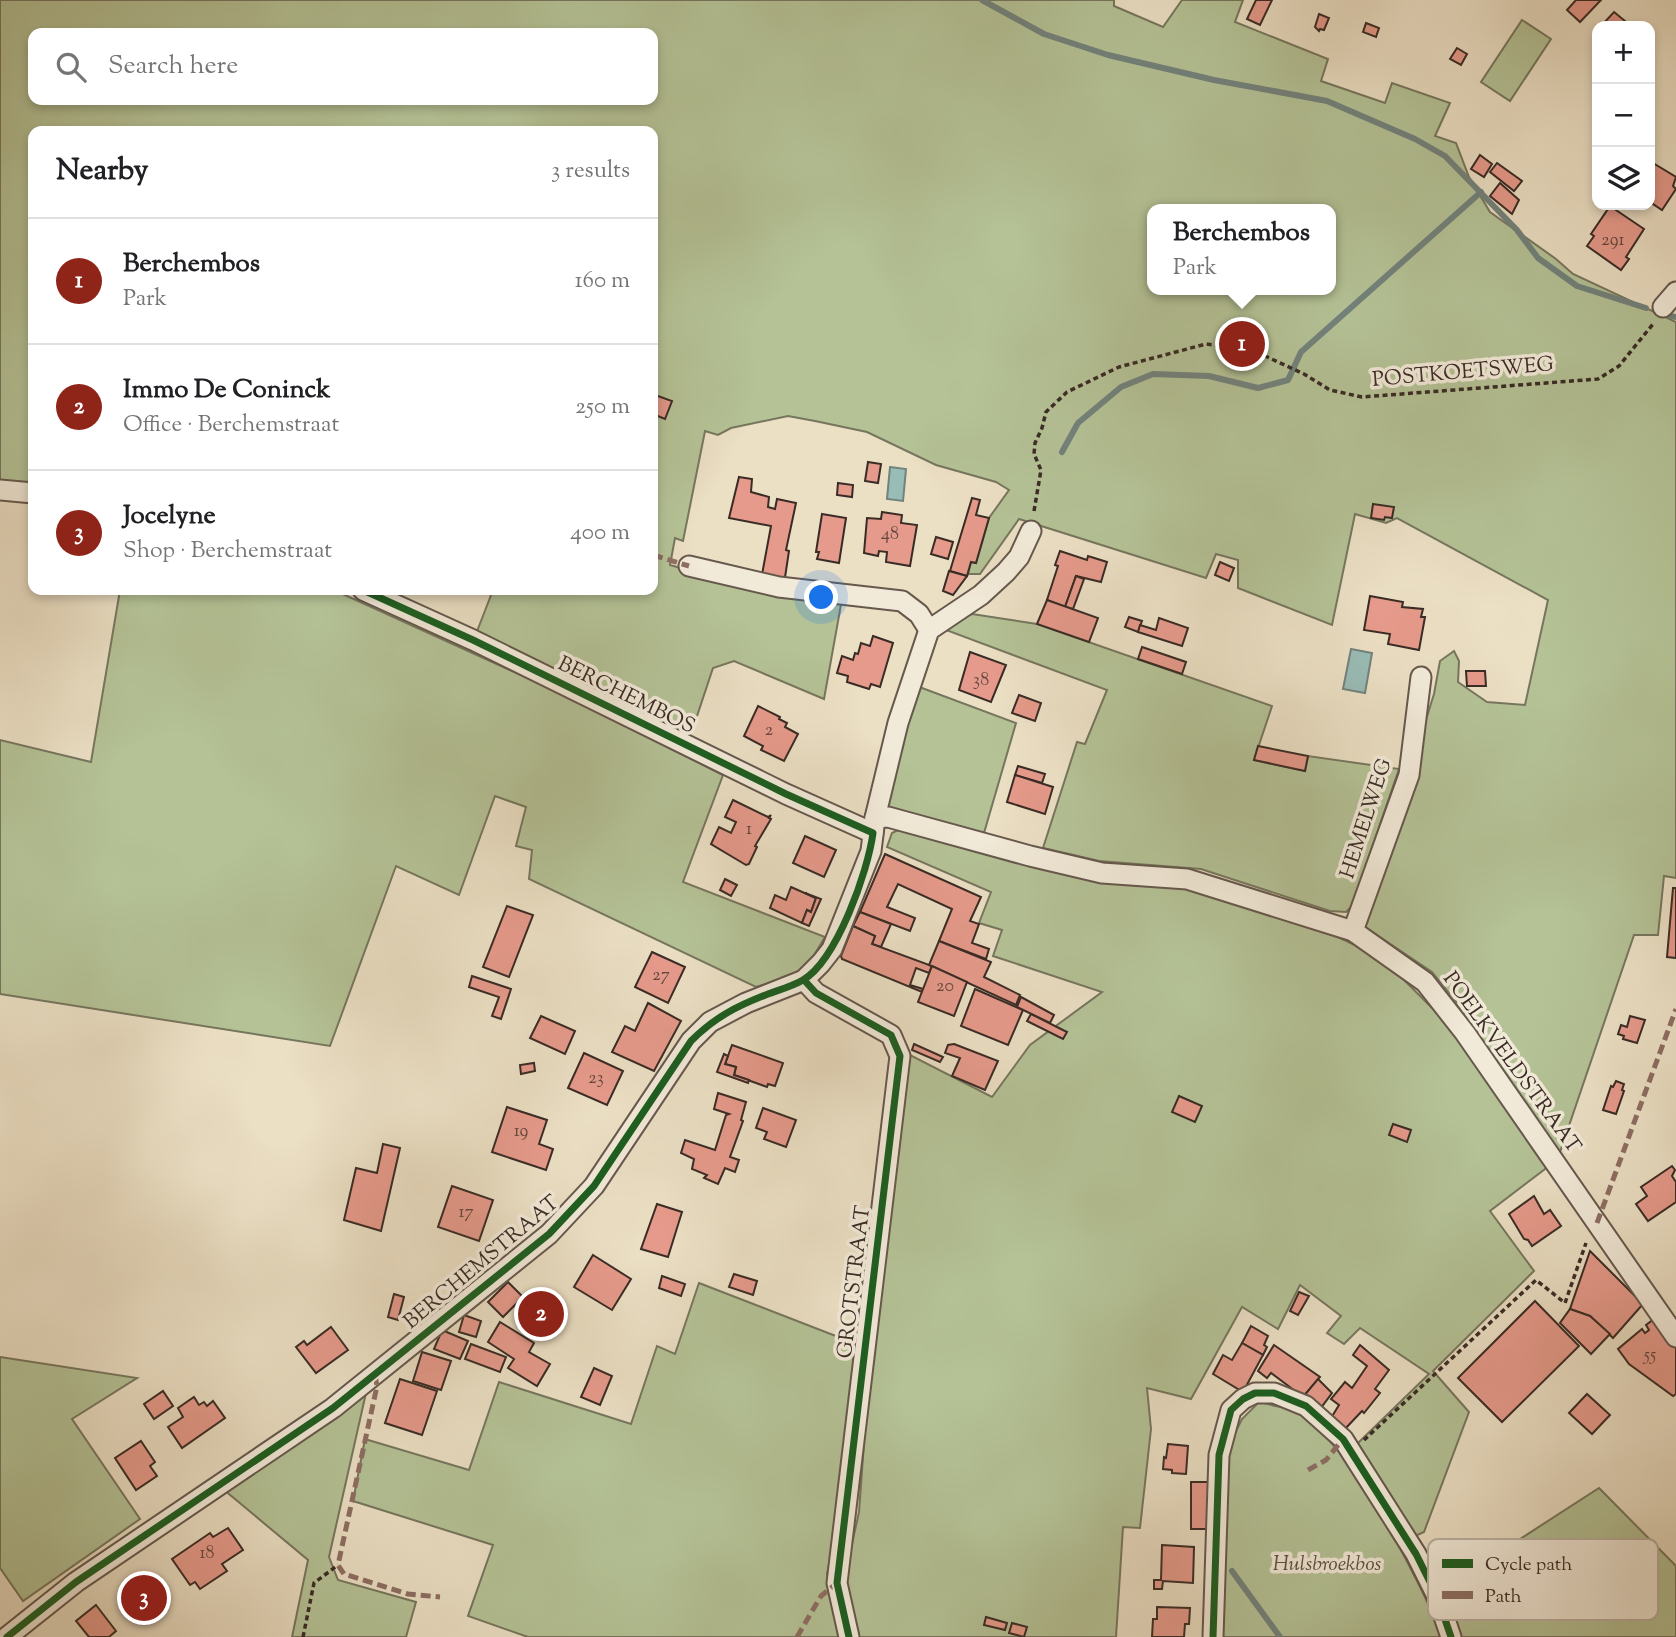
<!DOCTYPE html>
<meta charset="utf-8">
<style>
:root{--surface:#fff;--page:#f6f6f6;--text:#202124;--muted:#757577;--line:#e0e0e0;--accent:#8f2418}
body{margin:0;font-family:"Sorts Mill Goudy",serif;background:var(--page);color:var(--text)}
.controls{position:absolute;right:21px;top:21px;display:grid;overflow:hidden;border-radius:14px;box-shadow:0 4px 10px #0003}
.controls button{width:63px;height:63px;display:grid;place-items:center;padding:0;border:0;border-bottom:2px solid var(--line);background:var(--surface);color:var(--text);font:35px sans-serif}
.you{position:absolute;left:822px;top:598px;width:24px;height:24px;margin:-18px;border:5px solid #fff;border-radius:50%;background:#1a73e8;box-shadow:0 0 0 10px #1a73e833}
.badge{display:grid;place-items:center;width:46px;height:46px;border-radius:50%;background:var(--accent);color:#fff;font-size:23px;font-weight:700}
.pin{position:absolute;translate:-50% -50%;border:4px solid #fff;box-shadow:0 2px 7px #0006}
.popup{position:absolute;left:1147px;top:204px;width:189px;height:91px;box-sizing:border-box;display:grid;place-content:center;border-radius:14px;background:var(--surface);filter:drop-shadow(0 2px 5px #0005);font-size:23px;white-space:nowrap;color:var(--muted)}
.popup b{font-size:26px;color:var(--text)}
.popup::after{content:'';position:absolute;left:50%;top:100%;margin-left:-14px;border:14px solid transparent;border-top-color:var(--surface)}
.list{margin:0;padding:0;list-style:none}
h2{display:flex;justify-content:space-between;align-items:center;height:91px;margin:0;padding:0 28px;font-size:30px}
h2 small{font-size:23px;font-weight:400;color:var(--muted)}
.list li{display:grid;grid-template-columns:46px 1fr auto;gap:21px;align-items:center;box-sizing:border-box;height:126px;padding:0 28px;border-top:2px solid var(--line)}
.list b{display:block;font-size:26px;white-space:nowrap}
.list p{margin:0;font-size:23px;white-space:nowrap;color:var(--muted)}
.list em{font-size:23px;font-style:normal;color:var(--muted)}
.icon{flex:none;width:38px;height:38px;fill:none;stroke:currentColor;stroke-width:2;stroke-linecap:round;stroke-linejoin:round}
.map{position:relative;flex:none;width:1676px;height:1637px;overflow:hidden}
.search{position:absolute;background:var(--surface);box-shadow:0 4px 10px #0003;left:28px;top:28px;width:630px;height:77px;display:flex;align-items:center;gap:18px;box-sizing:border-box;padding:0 24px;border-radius:14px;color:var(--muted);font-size:26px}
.panel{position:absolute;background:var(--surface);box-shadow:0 4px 10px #0003;left:28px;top:126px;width:630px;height:469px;border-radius:14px}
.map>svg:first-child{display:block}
.green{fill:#b4c296;stroke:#76765e;stroke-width:2;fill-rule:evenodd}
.water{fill:#98bcb6;stroke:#72827c;stroke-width:2}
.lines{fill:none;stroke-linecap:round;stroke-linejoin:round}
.stream{stroke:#72827c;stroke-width:6}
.building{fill:#e69a8b;stroke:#392b25;stroke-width:2}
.minor-casing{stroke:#66584d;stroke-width:23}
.path{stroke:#392b25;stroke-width:3.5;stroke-dasharray:5 3.5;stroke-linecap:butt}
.minor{stroke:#f2ead9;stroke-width:19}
.quiet{stroke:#8d6e63;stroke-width:5;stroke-dasharray:10 5;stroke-linecap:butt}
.cycleway-casing{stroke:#f2ead9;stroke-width:11}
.cycleway{stroke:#1b5e20;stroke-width:7}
.labels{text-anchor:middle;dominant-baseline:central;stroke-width:7;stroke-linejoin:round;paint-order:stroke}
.number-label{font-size:18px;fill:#64473e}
.street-label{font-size:21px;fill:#392b25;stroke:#f2ead9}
.park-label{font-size:21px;font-style:italic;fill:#585141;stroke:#f2ead9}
.key{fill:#f2ead9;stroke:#bab1a3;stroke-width:2}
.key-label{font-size:19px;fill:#392b25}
</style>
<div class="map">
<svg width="1676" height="1637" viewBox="0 0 1676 1637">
<rect width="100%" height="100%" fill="#ebdfc4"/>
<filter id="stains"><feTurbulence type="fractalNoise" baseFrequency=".00286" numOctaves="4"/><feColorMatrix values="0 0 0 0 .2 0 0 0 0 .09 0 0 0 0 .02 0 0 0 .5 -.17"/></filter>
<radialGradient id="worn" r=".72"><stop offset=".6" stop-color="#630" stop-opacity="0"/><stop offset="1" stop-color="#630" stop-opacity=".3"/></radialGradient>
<!-- green -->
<g class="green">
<path d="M0 0H1114V6L1163 27 1182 0H1243L1235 22 1328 59 1321 81 1385 103 1392 83 1450 103 1435 136 1456 143 1469 177 1490 212 1556 259 1573 274 1676 322V878L1664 876 1658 935H1634L1559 1155 1461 1008 1432 972 1362 925 1434 694 1440 661 1454 651 1459 661 1458 682 1487 702 1525 705 1548 600 1397 518 1386 523 1355 514 1332 625 1238 588V560L1216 554 1206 578 1019 519 980 574H968L971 562 976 563 989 518 1009 490 996 482 936 465 867 432 815 421 788 416 731 428 718 435 705 431 683 541 675 538 670 565 733 583 842 599 824 699 734 661 713 668 697 716 686 737 476 634 493 590H653V131H33V483L0 480ZM33 33H653V100H33ZM1153 209H1331V290H1153Z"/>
<path d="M1522 20 1551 39 1510 101 1481 82Z"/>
<path d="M120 590H334L556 691 723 775 683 882 825 937 807 967 786 978 756 987 529 879 532 850 516 846 526 807 495 796 459 895 396 866 330 1046 0 994V740L91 762Z"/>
<path d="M972 614 1037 624 1272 706 1254 760 1305 771 1308 756 1399 769 1352 906 1346 912 1330 911 1201 869 1099 861 1043 848 1077 742 1085 744 1107 690 946 630 962 616Z"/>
<path d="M914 685 1016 723 984 833 899 814 889 808 885 799Z"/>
<path d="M900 829 1093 881 1187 889 1338 937 1365 950 1401 977 1442 1018 1549 1166 1490 1211 1534 1271 1433 1371 1469 1412 1424 1532 1411 1538 1356 1445 1429 1374 1360 1328 1344 1344 1327 1333 1341 1316 1300 1285 1278 1329 1242 1307 1191 1399 1147 1388 1151 1429 1140 1528 1123 1527 1116 1637H856L845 1576 859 1512 869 1374 901 1101 910 1055 992 1097 1030 1045 1102 992 993 956 1002 930 979 923 991 892 887 847 892 833Z"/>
<path d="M699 1283 859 1345 833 1547 827 1574 842 1637H528L468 1616 493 1545 353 1501 365 1439 469 1470 499 1382 631 1424 657 1346 675 1354Z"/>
<path d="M0 1357 137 1378 72 1419 140 1519 23 1601 0 1568Z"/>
<path d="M366 1393 329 1557 338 1580 416 1602 406 1637H292L308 1560 223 1489Z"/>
<path d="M1260 1401C1273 1408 1288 1405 1300 1414 1346 1449 1374 1499 1401 1550 1416 1579 1431 1606 1441 1637H1216L1228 1447 1242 1419Z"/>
<path d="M1599 1488 1676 1566V1637H1457L1438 1592Z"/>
</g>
<!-- water -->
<g class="water">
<path d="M890 467 906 469 903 501 887 499Z"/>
<path d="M1351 649 1372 653 1365 693 1343 689Z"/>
</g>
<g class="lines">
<!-- stream -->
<g class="stream">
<path d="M982 0 1044 34 1108 55 1214 80 1327 101 1415 139 1445 156 1517 230 1538 258 1577 286 1646 308"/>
<path d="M1661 314 1676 317"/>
<path d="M1062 452 1078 423 1121 387 1153 374 1209 376 1258 388 1288 380 1301 352 1481 192"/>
<path d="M1232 1571 1280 1637"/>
</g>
</g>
<!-- building -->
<g class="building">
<path d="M1256 0H1272L1260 25 1247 19Z"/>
<path d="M1576 0H1601L1580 22 1567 10Z"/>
<path d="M1614 12 1625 21 1623 23 1626 26H1601Z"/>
<path d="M1319 14 1329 18 1324 30 1320 29 1319 31 1315 27Z"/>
<path d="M1366 23 1379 28 1376 37 1363 32Z"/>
<path d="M1457 48 1467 54 1461 65 1450 59Z"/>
<path d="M1480 155 1492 164 1484 177 1471 169Z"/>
<path d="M1497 163 1522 181 1514 191 1490 172Z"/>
<path d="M1653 163 1676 177 1673 186 1676 189 1662 210 1650 202V168Z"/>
<path d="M1500 183 1519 200 1512 214 1490 196Z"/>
<path d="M1610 206 1644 229 1626 257 1629 259 1621 270 1587 246 1594 236 1591 234Z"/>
<path d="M655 395 672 401 665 419 653 414Z"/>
<path d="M868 462 881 464 878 483 865 481Z"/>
<path d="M739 477 752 479 751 492 769 497 768 507 775 509 777 499 796 503 786 550 789 551 784 584 761 580 771 526 729 518Z"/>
<path d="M838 483 853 485 852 497 837 495Z"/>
<path d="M972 498 980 500 976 515 989 518 976 563 971 562 967 576 950 571Z"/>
<path d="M1373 504 1394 507 1392 518 1385 517 1384 520 1371 518Z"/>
<path d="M882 512 902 515 901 523 917 525 910 566 886 562 887 552 879 551 878 556 864 553 867 518 881 519Z"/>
<path d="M822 514 846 518 839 563 817 559 819 552H816Z"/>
<path d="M936 537 953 542 948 559 931 554Z"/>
<path d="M1060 551 1087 560 1088 556 1107 562 1101 582 1076 576 1065 607 1047 600 1058 566 1055 565Z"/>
<path d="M1220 562 1234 568 1229 581 1215 575Z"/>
<path d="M949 571 967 576 953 595 943 591Z"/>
<path d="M1076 576 1084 579 1073 609 1065 607Z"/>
<path d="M1370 596 1403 602 1402 607 1423 609 1421 617H1425L1419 650 1388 644 1390 634 1364 630Z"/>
<path d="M1047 600 1098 618 1089 642 1037 624Z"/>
<path d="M1129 617 1142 621 1138 632 1125 627Z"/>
<path d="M1159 618 1188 628 1182 646 1138 632 1140 625 1156 630Z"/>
<path d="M873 636 893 643 880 687 871 684 869 689 847 682 848 676 837 673 842 656 853 660 855 653 858 654 861 643 870 646Z"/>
<path d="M1142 647 1186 662 1182 674 1138 659Z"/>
<path d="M970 652 1006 665 991 702 959 690Z"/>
<path d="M1466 671H1485L1486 686H1467Z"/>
<path d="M1019 695 1041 703 1035 721 1012 713Z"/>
<path d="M758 706 780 717 779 719 787 723 785 727 798 734 784 761 761 750 763 746 744 736Z"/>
<path d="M1258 746 1308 756 1305 771 1254 760Z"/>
<path d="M1018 766 1045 774 1042 783 1015 775Z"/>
<path d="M1015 775 1053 787 1045 814 1007 802Z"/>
<path d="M733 800 768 817 771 815 769 818 771 819 755 846 757 847 749 864 746 865 711 844 719 827 731 833 736 822 725 817Z"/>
<path d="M805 836 836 850 824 877 793 863Z"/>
<path d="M885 854 981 897 970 921 979 924 972 943 989 949 986 959 939 941 952 909 898 884 887 907 915 918 910 931 860 912Z"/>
<path d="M725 879 737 885 731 896 720 890Z"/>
<path d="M791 887 816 898 811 912 807 910 802 923 770 908 775 895 786 900Z"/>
<path d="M1673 888H1676V958L1667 957Z"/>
<path d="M805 893 821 899 809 926 802 923 807 910 811 912 816 898Z"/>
<path d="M507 906 533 915 509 977 483 967Z"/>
<path d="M860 912 891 924 881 947 872 944 875 936 853 926Z"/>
<path d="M853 926 875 936 872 944 932 966 929 973 916 968 910 985 923 989 922 992 842 959 841 956Z"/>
<path d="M939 941 991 962 984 977 1020 995 1016 1005 929 965Z"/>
<path d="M652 952 685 967 668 1003 635 987Z"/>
<path d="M932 966 967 982 954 1016 918 1002Z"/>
<path d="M472 976 511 989 501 1019 492 1016 499 997 469 987Z"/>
<path d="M975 989 1023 1010 1008 1045 961 1026Z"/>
<path d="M1021 997 1054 1015 1050 1023 1017 1007Z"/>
<path d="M648 1003 681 1021 654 1071 612 1052 625 1026 635 1031Z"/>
<path d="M1031 1014 1067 1032 1063 1039 1027 1021Z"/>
<path d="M541 1016 575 1031 565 1054 530 1038Z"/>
<path d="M1630 1016 1645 1020 1637 1043 1623 1039 1624 1036 1618 1034 1621 1025 1627 1027Z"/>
<path d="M914 1044 943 1057 940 1062 912 1050Z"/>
<path d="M954 1044 998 1061 985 1090 952 1076 960 1058 945 1053 948 1045Z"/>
<path d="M732 1045 783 1063 775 1086 768 1084 767 1087 734 1075 736 1067 725 1064Z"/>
<path d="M584 1053 623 1071 607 1105 568 1088Z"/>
<path d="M724 1054 728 1056 725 1064 736 1067 734 1075 749 1080 748 1083 717 1072Z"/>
<path d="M534 1063 535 1071 521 1074 520 1065Z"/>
<path d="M1616 1081 1624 1084 1622 1090 1624 1091 1616 1114 1603 1110 1611 1086 1613 1087Z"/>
<path d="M718 1093 746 1102 741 1120 743 1121 730 1157 739 1160 735 1172 725 1168 718 1184 704 1178 707 1175 692 1169 694 1159 681 1153 685 1140 715 1150 726 1115 729 1114 714 1109Z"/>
<path d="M1179 1096 1202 1106 1195 1122 1172 1112Z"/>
<path d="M507 1107 547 1120 539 1144 553 1149 546 1170 492 1152Z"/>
<path d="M763 1108 796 1120 786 1147 764 1139 767 1132 756 1128Z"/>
<path d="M1393 1124 1411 1130 1407 1142 1389 1135Z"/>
<path d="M383 1144 400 1148 381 1231 344 1220 356 1168 377 1173Z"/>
<path d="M1672 1166 1675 1170 1672 1176 1676 1182V1202L1648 1221 1636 1204 1647 1196 1641 1187Z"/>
<path d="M452 1186 493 1200 479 1241 438 1227Z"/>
<path d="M1534 1196 1544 1214 1550 1210 1561 1226 1532 1246 1528 1240 1524 1239 1509 1214Z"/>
<path d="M657 1204 682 1212 668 1257 641 1249Z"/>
<path d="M1590 1251 1643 1304 1613 1338 1590 1316 1570 1309Z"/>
<path d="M593 1255 631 1279 612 1310 574 1287Z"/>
<path d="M734 1274 757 1281 753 1295 729 1287Z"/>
<path d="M662 1276 685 1284 681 1296 659 1288Z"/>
<path d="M508 1282 523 1297 503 1317 488 1302Z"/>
<path d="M1299 1292 1309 1296 1298 1315 1290 1311Z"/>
<path d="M394 1294 404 1297 398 1320 388 1317Z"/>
<path d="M544 1294 560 1303 541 1337 525 1328Z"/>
<path d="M1535 1301 1579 1346 1502 1422 1458 1378Z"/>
<path d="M1570 1309 1590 1316 1610 1334 1591 1354 1560 1323Z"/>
<path d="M464 1315 481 1321 476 1337 459 1332Z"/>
<path d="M1654 1319 1676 1348V1394L1673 1396 1629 1364 1618 1349 1642 1329 1645 1333 1649 1330 1646 1325Z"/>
<path d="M500 1322 534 1343 529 1352 550 1364 537 1386 508 1368 514 1359 488 1342Z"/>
<path d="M1251 1326 1268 1336 1264 1345 1267 1347 1263 1355 1242 1343Z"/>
<path d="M331 1327 348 1350 316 1373 296 1347 304 1341 307 1345Z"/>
<path d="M442 1330 468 1341 460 1359 434 1349Z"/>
<path d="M1242 1343 1263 1355 1243 1392 1213 1374 1223 1355 1232 1360Z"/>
<path d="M471 1344 506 1357 500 1372 465 1359Z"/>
<path d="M1274 1345 1320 1377 1303 1397 1271 1373 1267 1378 1258 1371Z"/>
<path d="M1360 1345 1389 1370 1375 1389 1380 1393 1364 1413 1362 1411 1344 1430 1331 1418 1339 1405 1331 1399 1345 1382 1352 1388 1367 1366 1353 1355Z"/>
<path d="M422 1352 451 1361 441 1390 413 1381Z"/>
<path d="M594 1368 612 1376 600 1405 581 1397Z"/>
<path d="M400 1379 437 1391 422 1435 385 1423Z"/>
<path d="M1318 1379 1332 1393 1320 1409 1303 1397Z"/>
<path d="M163 1391 173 1406 154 1419 144 1404Z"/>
<path d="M1587 1394 1610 1415 1592 1434 1569 1413Z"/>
<path d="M194 1397 199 1405 204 1402 207 1406 213 1401 225 1418 182 1448 168 1427 183 1417 178 1408Z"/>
<path d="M141 1441 155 1462 150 1466 157 1476 136 1490 115 1458Z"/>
<path d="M1168 1444 1188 1446 1186 1474 1172 1473V1470L1163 1469 1164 1457 1166 1458Z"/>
<path d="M1191 1482H1212L1211 1529H1191Z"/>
<path d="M228 1528 243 1550 222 1564 227 1571 200 1589 195 1582 190 1585 172 1559 210 1533 213 1537Z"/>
<path d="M1162 1545 1194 1547 1193 1583 1163 1581 1162 1589H1154V1580H1161Z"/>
<path d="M149 1575 167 1601 139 1620 121 1594Z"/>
<path d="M96 1605 116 1631 109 1637H89L76 1621Z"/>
<path d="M1157 1607 1190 1608 1189 1624H1185L1184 1637H1152L1153 1619H1157Z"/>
<path d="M986 1617 1007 1623 1005 1630 984 1625Z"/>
<path d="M1012 1623 1027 1627 1024 1637 1009 1633Z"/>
</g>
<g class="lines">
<!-- minor casing -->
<g class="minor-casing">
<g id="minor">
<path d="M1663 307 1676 292"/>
<path d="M0 490 33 493"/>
<path d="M689 566 779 587 902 601 919 614 929 630"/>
<path d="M363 590 473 640 786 794 873 833"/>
<path d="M875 818 888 817 1030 856 1102 873 1187 879 1353 931 1425 982 1465 1033 1676 1337"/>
<path d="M1353 931 1409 775 1421 677"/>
<path d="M804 980 816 993 891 1035 900 1056 837 1583 849 1637"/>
<path d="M7 1637 76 1582 333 1408 549 1234 594 1186 691 1041 710 1022 746 1003 804 980 821 963 832 949 871 851 875 818 898 723 929 630 981 595 1006 572 1019 557 1031 531"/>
<path d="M1213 1637 1219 1455 1231 1410 1243 1399 1255 1393H1274L1306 1406 1343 1439 1416 1554 1437 1596 1451 1637"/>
</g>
</g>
<!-- path -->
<g class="path">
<path d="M1034 511 1041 470 1034 454 1035 443 1042 428 1046 412 1067 392 1119 367 1206 344 1250 349 1304 374 1330 390 1362 397 1598 379 1619 366 1653 324"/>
<path d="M1364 1440 1536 1280 1565 1303 1586 1243"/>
<path d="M303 1637 314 1583 338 1565"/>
</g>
<!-- minor -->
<use href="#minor" class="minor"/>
<!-- quiet -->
<g class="quiet">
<path d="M653 555 689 566"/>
<path d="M1597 1223 1676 1009"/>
<path d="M375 1375 377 1386 338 1565 344 1574 408 1594 440 1597"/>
<path d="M1308 1470 1326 1460 1343 1439"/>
<path d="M797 1637 821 1596 837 1583"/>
</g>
<!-- cycleway casing -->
<g class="cycleway-casing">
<g id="cycleway">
<path d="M804 980 816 993 891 1035 900 1056 837 1583 849 1637"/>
<path d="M7 1637 76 1582 333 1408 549 1234 594 1186 691 1041C715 1017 737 1006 768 994 779 990 793 986 803 980 837 960 868 871 873 833L786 794 473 640 363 590"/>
<path d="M1213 1637 1219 1455 1231 1410 1243 1399 1255 1393H1274L1306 1406 1343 1439 1416 1554 1437 1596 1451 1637"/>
</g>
</g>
<!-- cycleway -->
<use href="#cycleway" class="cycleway"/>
</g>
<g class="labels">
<!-- number labels -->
<g class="number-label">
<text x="1613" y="241">291</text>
<text x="890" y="535">48</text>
<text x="981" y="681">38</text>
<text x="769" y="731">2</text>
<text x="749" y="830">1</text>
<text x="661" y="976">27</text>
<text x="945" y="987">20</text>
<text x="596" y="1079">23</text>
<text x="521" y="1132">19</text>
<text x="466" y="1213">17</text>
<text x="1650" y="1356">55</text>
<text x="207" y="1554">18</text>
</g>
<!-- street labels -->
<g class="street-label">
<text transform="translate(1463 373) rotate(-5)">POSTKOETSWEG</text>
<text transform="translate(626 696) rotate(26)">BERCHEMBOS</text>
<text transform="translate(1367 819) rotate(-72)">HEMELWEG</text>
<text transform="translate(1511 1063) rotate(54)">POELKVELDSTRAAT</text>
<text transform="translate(482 1263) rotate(-40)">BERCHEMSTRAAT</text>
<text transform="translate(855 1282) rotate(-83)">GROTSTRAAT</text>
</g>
<!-- park labels -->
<g class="park-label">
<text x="1327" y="1565">Hulsbroekbos</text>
</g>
</g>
<!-- legend -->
<rect x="1428" y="1539" width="230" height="81" rx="10" class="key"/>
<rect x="1442" y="1559" width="31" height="9" fill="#1b5e20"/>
<rect x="1442" y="1591" width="31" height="8" fill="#8d6e63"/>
<g class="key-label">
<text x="1485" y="1570">Cycle path</text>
<text x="1485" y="1602">Path</text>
</g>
<rect width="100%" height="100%" filter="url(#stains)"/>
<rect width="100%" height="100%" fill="url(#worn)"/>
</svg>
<div class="controls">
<button>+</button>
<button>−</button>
<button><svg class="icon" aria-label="layers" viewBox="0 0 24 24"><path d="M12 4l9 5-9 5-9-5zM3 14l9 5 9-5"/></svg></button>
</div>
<div class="you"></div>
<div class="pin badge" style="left:1242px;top:344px">1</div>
<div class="popup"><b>Berchembos</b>Park</div>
<div class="pin badge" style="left:541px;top:1314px">2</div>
<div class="pin badge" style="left:144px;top:1598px">3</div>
<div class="search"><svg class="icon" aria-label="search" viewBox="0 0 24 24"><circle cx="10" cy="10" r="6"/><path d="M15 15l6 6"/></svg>Search here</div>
<section class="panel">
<h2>Nearby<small>3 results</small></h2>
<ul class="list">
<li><span class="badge">1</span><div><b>Berchembos</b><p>Park</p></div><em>160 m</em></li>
<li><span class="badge">2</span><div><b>Immo De Coninck</b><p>Office · Berchemstraat</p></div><em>250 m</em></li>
<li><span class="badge">3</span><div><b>Jocelyne</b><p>Shop · Berchemstraat</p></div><em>400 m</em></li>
</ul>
</section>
</div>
